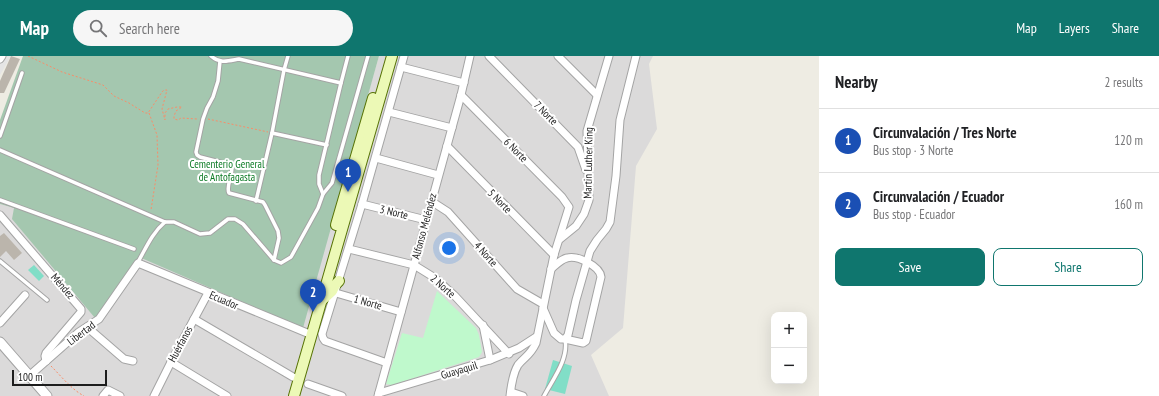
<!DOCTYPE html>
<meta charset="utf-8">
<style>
:root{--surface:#fff;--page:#f6f6f6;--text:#202124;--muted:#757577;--line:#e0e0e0;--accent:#0f766e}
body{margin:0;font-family:"PT Sans Narrow",sans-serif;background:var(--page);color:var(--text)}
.controls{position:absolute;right:12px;bottom:12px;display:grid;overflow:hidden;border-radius:8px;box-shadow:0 4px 16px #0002}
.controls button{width:36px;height:36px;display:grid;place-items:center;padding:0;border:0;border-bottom:1px solid var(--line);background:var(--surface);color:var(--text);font:20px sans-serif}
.scale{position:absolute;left:12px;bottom:10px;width:95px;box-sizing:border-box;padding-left:4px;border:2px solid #1d1d1d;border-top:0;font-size:11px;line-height:14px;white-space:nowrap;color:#1d1d1d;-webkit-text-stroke:3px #fff;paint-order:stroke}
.you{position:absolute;left:449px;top:192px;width:14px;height:14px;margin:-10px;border:3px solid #fff;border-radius:50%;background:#1a73e8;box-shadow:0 0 0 6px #1a73e833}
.badge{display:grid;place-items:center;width:26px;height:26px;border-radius:50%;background:var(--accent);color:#fff;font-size:13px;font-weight:700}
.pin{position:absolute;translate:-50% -33px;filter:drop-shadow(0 1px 2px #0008)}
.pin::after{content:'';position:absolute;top:21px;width:14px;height:12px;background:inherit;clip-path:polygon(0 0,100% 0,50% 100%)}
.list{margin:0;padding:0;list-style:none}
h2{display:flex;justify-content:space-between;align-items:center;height:52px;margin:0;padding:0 16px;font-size:17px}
h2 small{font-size:13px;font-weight:400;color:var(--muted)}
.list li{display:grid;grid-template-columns:26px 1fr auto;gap:12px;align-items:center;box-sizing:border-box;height:64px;padding:0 16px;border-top:1px solid var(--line)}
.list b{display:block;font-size:15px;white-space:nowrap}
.list p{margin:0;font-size:13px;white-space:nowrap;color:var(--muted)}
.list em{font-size:13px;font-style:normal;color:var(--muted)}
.actions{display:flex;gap:8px;padding:12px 16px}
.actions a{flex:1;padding:9px 0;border:1px solid var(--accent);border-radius:8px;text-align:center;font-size:14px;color:var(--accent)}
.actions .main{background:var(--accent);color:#fff}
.icon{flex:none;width:22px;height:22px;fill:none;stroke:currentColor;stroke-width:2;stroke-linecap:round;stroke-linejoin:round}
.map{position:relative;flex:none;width:819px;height:340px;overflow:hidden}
header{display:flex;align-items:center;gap:24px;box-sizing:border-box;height:56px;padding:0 20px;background:var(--accent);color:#fff}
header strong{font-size:19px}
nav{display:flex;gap:22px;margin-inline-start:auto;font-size:14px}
.search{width:280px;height:36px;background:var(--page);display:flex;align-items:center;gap:10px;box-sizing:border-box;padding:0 14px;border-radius:22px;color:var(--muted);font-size:15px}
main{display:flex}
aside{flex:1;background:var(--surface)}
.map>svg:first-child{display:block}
.residential{fill:#dbdada}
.cemetery{fill:#a4c7af}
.park{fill:#bff9cc}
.pitch{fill:#81dec7}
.parking{fill:#e5e5e5}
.building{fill:#bbb5ac}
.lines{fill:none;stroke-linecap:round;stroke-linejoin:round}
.service-casing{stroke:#a4a4a4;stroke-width:5.5}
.minor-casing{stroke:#a4a4a4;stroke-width:9}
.tertiary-casing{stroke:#a4a4a4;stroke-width:11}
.secondary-casing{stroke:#577305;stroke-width:12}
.path{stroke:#f98d69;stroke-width:1;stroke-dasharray:2 2;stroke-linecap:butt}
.service{stroke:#fff;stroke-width:3.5}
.minor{stroke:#fff;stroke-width:7}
.tertiary{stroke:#fff;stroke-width:9}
.secondary{stroke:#ecf9b6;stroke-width:10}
.labels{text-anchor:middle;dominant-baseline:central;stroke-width:4;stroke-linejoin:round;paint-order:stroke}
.street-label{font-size:11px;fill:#1d1d1d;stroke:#fff}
.park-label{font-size:11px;fill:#0c7b25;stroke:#fff}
</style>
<header>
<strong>Map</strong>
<div class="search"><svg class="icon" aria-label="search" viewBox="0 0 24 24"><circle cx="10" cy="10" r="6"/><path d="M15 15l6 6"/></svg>Search here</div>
<nav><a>Map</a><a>Layers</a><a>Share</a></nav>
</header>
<main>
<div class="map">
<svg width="819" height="340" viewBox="0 0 819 340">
<rect width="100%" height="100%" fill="#eeece3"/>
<!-- residential -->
<path class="residential" d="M379 0H653L649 8 657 73 636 110 623 272 591 299 609 340H0V148L14 152 95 261 139 201 365 49Z"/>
<!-- cemetery -->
<path class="cemetery" d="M23 0H379L303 272 139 201 95 262 12 163 14 152 0 148V64Z"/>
<!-- park -->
<path class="park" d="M437 235 476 272 479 279 482 296 479 301 392 329 386 328 402 277 423 282Z"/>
<!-- pitch -->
<g class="pitch">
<path d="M34 209 44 220 39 225 28 214Z"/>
<path d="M553 304 572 310 565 338 545 333Z"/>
</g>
<!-- parking -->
<path class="parking" d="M0 0H11L0 19Z"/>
<!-- building -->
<g class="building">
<path d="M11 0 20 3 4 37H0V25Z"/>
<path d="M4 177 22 197 14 204 6 195 0 201V180Z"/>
</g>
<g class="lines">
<!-- service casing -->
<g class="service-casing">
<g id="service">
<path d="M211 0C220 8 228 5 239 3L341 27 348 0"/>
<path d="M220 5 218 25 213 41 207 52 203 63 196 96 197 99 200 101 231 109C235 118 225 129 229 137L263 146 265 149 278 175 279 182 274 204"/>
<path d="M272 77 327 89"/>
<path d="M0 80 22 17"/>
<path d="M0 94 165 166"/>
<path d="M323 138 332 127 368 0"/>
<path d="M0 144 134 193"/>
<path d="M256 145 272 77 284 14 288 0"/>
<path d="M0 205 47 244"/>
<path d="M138 206C146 192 152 177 165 166H174L200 178 210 177 228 163H235L243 168 274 204 281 207 291 201 318 152 323 138 319 128V119L341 27"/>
<path d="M544 340C553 323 569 303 565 283"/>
</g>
</g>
<!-- minor casing -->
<g class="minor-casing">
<g id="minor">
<path d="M489 0 578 91 586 114"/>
<path d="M558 0 597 39"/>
<path d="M0 3 2 0"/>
<path d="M401 11 464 27"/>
<path d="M461 39 562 141 569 151 554 199 536 287C530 300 525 300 518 309 513 317 511 331 510 340"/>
<path d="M389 56 452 72"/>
<path d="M447 90 554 199"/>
<path d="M376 102 438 119"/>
<path d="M431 145 448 156 517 233 543 248"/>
<path d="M362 148 426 164"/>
<path d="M0 159 81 253V256L46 297 45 300 46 305"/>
<path d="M560 183 576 170 584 158 589 144 587 75 609 0"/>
<path d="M349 193 414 209 435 222 454 239 509 298"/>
<path d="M551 213C556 209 561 203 567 202 577 199 600 210 601 221L586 285 583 287 565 283"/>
<path d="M336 237 401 256"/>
<path d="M543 252 554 277 561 283H565L568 279 576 244 590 195 597 184 606 173 610 166 616 120 620 64 636 0"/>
<path d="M194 263 293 321"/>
<path d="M0 267 25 239"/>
<path d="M483 269 490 304"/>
<path d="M87 271 124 303 133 305"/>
<path d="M171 306 227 340"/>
<path d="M387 307 325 285 323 282 322 278 362 148 404 0"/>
<path d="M29 320 79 276 99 263 138 207 312 279"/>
<path d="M308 328 342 340"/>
<path d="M511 336 523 340"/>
<path d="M379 337 490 304 519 292 536 281"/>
<path d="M103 340 108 334 120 340"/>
<path d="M154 340 171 306 208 237"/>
<path d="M378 340 461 39 470 0"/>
</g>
</g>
<!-- tertiary casing -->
<g class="tertiary-casing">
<path id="tertiary" d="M0 286 47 340"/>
</g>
<!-- secondary casing -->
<g class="secondary-casing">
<g id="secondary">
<path d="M336 169 373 42"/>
<path d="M321 245 332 235 335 229 339 225"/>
<path d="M294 340 392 0"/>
</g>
</g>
<!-- path -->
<g class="path">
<path d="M28 0 62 16 103 29 114 40 129 47 145 57H148L162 36 164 34H167L162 53 165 64V57L168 53 177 51H182L176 55 174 60V63L178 64 181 62 197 63"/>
<path d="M149 57 157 79 158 109 151 154"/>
<path d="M208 63 268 76"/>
<path d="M51 310C61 320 71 333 84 340"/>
</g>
<!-- service -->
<use href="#service" class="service"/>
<!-- minor -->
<use href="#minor" class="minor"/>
<!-- tertiary -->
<use href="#tertiary" class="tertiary"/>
<!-- secondary -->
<use href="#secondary" class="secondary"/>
</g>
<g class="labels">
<!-- street labels -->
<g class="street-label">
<text transform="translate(546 57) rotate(45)">7 Norte</text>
<text transform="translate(516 94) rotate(45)">6 Norte</text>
<text transform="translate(588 107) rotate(-89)">Martin Luther King</text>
<text transform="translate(500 145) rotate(45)">5 Norte</text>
<text transform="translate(394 156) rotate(14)">3 Norte</text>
<text transform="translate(424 170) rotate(-75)">Alfonso Meléndez</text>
<text transform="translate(486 198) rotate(48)">4 Norte</text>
<text transform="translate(63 230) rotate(49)">Méndez</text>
<text transform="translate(443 230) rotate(41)">2 Norte</text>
<text transform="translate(224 244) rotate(23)">Ecuador</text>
<text transform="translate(368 246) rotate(16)">1 Norte</text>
<text transform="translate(81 277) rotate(-37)">Libertad</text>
<text transform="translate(180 288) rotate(-62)">Huérfanos</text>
<text transform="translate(459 314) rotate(-17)">Guayaquil</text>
</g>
<!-- park labels -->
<g class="park-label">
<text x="227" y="108">Cementerio General<tspan x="227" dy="13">de Antofagasta</tspan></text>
</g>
</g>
</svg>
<div class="controls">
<button>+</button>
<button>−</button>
</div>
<div class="scale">100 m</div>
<div class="you"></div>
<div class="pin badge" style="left:348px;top:136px;background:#1a4fb4">1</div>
<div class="pin badge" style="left:313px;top:256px;background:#1a4fb4">2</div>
</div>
<aside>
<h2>Nearby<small>2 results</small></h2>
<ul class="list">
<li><span class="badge" style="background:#1a4fb4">1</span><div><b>Circunvalación / Tres Norte</b><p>Bus stop · 3 Norte</p></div><em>120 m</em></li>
<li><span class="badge" style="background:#1a4fb4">2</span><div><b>Circunvalación / Ecuador</b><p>Bus stop · Ecuador</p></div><em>160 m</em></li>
</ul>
<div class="actions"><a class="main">Save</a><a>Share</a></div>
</aside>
</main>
